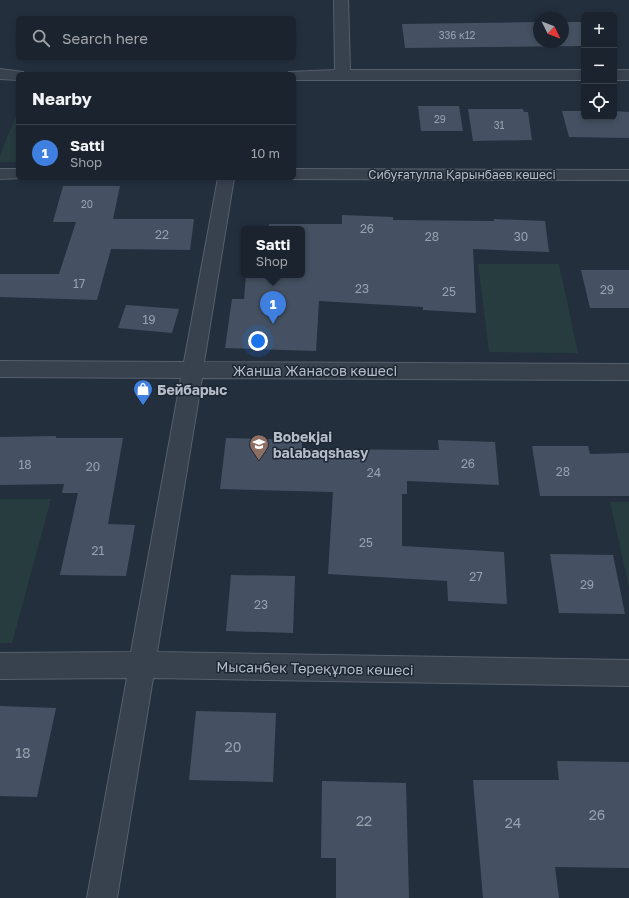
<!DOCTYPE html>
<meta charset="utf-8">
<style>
:root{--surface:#1b232e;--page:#282f3a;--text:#f1f3f6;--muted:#a0a4aa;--line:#39404a;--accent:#db2777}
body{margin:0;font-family:"Golos Text",sans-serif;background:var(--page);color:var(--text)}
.controls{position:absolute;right:12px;top:12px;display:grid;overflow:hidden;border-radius:6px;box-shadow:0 2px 6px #0003}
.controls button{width:36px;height:36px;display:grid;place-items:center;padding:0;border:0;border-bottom:1px solid var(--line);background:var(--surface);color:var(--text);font:20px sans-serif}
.compass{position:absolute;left:533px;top:12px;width:36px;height:36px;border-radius:50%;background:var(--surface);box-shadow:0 2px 6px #0003;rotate:133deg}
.you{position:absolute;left:258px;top:341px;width:14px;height:14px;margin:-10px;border:3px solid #fff;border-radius:50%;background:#1a73e8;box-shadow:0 0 0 6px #1a73e833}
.badge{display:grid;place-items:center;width:26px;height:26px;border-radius:50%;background:var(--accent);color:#fff;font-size:13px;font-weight:700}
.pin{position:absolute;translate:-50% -33px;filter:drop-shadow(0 1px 2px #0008)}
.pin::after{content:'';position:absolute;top:21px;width:14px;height:12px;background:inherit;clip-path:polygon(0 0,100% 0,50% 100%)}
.popup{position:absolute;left:241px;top:226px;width:64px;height:52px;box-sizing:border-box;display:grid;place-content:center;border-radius:6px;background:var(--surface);filter:drop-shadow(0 1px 3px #0005);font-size:13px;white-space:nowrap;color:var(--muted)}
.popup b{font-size:15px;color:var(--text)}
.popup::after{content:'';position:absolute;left:50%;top:100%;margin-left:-8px;border:8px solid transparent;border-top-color:var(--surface)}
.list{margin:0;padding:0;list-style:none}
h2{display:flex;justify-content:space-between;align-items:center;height:52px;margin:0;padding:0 16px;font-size:17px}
h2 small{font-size:13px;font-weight:400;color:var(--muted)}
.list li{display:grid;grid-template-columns:26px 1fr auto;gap:12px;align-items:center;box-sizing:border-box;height:56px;padding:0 16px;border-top:1px solid var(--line)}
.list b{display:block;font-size:15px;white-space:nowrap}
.list p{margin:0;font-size:13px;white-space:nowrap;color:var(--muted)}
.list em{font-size:13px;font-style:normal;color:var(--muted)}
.icon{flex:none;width:22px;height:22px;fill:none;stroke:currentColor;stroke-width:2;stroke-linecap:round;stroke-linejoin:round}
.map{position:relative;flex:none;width:629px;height:898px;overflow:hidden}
.search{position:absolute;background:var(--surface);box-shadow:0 2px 6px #0003;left:16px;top:16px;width:280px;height:44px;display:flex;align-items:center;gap:10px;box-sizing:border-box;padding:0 14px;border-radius:6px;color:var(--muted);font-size:15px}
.panel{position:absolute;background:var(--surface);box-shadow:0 2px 6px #0003;left:16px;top:72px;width:280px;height:108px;border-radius:6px}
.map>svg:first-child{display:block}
.green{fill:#263c3f}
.building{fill:#455162}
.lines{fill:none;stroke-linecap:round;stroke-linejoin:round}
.minor-casing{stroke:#565f6c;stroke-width:2}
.minor{fill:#38414e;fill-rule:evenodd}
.labels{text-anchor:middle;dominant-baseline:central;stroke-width:3;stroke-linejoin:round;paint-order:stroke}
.far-number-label{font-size:10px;fill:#98a1af}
.far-street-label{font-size:12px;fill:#b4bcc9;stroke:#1d2633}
.number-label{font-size:12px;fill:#98a1af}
.street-label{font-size:14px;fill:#b4bcc9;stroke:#1d2633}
.poi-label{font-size:14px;font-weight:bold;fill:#b4bcc9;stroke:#1d2633;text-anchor:start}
.near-number-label{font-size:14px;fill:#98a1af}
</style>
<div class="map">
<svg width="629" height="898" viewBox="0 0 629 898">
<rect width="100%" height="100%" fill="#242f3e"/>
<!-- green -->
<g class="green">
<path d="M18 111V162H0V155Z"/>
<path d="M478 264H559L578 353 489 352Z"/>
<path d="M0 499H51L12 643H0Z"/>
<path d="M610 502H629V587Z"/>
</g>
<!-- building -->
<g class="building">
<path d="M539 22V42H563V22H584V46L405 48 402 24Z"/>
<path d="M418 106H459L463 131H421Z"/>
<path d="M468 109H523L524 112H528L532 140 473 141Z"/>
<path d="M562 111H584V117H614V111L629 112V138L569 137Z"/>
<path d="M63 186H120L113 219H194L190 250 111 249 97 300 0 297V274H59L76 222H53Z"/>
<path d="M342 215 393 217V220L494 221V219L545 221 549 252 473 249 476 313 423 310V307L319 301 316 351 225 348 232 299H244L246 275H302V229H269V224H342Z"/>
<path d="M581 270H629V308H590Z"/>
<path d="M126 305 179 309 172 333 118 328Z"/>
<path d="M56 436V438H123L108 524 135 525 126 576 60 575 78 493H62L64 484 0 485V437Z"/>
<path d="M226 438 302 440V449L439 450 438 440 495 442 499 485 407 481V494H402V546L504 552 507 604 448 601 447 581 328 574 333 492 220 489Z"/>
<path d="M532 446H588L590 454 629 453V496H540Z"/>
<path d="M550 554 613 555 625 614 559 613Z"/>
<path d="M231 575 295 576 293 633 226 631Z"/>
<path d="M0 706 56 708 37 797 0 796Z"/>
<path d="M196 711 276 713 273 782 189 780Z"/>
<path d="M557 761 629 762V868L555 867 559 898H483L473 780H559Z"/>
<path d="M322 781 406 783 409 898H336V858H321Z"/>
</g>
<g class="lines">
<!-- minor casing -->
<g class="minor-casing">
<g id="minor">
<path d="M334 0H348L350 70H584V80H294V74H287L289 72 335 70Z"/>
<path d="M0 69 23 72 25 74H18V80L0 79Z"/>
<rect x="614" y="70" width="15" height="10"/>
<path d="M0 169H18V178H23L0 179Z"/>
<path d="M294 169 629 170V180L294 179 289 178H294Z"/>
<path d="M218 178H234L204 362 629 364V380L202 378 157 652 629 660V686L153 678 117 898H87L127 678 0 679V653L131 652 181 378 0 377V361L184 362Z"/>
</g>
</g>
<!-- minor -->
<use href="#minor" class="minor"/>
</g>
<!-- icons -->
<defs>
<g id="shop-pin" transform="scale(1)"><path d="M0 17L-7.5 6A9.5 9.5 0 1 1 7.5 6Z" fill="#3f7fe0" stroke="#1d2633"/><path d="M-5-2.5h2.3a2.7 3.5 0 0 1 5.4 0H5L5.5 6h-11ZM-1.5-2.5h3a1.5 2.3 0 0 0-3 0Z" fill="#fff"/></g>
<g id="school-pin" transform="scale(1)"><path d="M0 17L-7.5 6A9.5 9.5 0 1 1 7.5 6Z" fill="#8d6e63" stroke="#1d2633"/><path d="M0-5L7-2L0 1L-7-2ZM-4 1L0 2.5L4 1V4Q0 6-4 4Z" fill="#fff"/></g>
</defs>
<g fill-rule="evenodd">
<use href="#shop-pin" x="143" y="389"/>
<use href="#school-pin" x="259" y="444"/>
</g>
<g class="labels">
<!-- far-number labels -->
<g class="far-number-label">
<text x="457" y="35">336 к12</text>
<text x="440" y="119">29</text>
<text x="499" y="125">31</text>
<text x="87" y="204">20</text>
</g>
<!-- far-street labels -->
<g class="far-street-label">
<text x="462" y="174">Сибуғатулла Қарынбаев көшесі</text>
</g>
<!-- number labels -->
<g class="number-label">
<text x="367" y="228">26</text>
<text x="162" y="234">22</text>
<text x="432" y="236">28</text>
<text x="521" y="236">30</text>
<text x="79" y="283">17</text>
<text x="362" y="288">23</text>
<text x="607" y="289">29</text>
<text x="449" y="291">25</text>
<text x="149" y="319">19</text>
<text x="468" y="463">26</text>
<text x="25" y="464">18</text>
<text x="93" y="466">20</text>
<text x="563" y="471">28</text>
<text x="374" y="472">24</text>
<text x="366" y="542">25</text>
<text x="98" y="550">21</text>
<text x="476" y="576">27</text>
<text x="587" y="584">29</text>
<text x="261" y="604">23</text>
</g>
<!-- street labels -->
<g class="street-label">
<text x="315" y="370">Жанша Жанасов көшесі</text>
<text transform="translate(315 668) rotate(1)">Мысанбек Төреқұлов көшесі</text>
</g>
<!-- poi labels -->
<g class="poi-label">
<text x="157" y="389">Бейбарыс</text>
<text x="273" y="436">Bobekjai<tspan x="273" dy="16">balabaqshasy</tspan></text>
</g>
<!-- near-number labels -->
<g class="near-number-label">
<text x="233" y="746">20</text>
<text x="23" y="752">18</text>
<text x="597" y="814">26</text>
<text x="364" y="820">22</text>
<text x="513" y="822">24</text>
</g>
</g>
</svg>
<div class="controls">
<button>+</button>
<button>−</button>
<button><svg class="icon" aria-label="locate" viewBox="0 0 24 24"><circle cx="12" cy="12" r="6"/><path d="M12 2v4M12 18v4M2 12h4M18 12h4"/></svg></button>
</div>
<svg class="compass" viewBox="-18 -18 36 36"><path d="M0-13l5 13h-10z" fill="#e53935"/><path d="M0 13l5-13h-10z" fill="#a0a4aa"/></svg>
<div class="you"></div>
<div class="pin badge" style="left:273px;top:324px;background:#3f7fe0">1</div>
<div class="popup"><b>Satti</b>Shop</div>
<div class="search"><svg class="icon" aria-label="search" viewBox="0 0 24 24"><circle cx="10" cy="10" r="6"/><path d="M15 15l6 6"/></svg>Search here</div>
<section class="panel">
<h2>Nearby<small></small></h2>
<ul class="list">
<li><span class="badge" style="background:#3f7fe0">1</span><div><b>Satti</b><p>Shop</p></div><em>10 m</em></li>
</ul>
</section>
</div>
